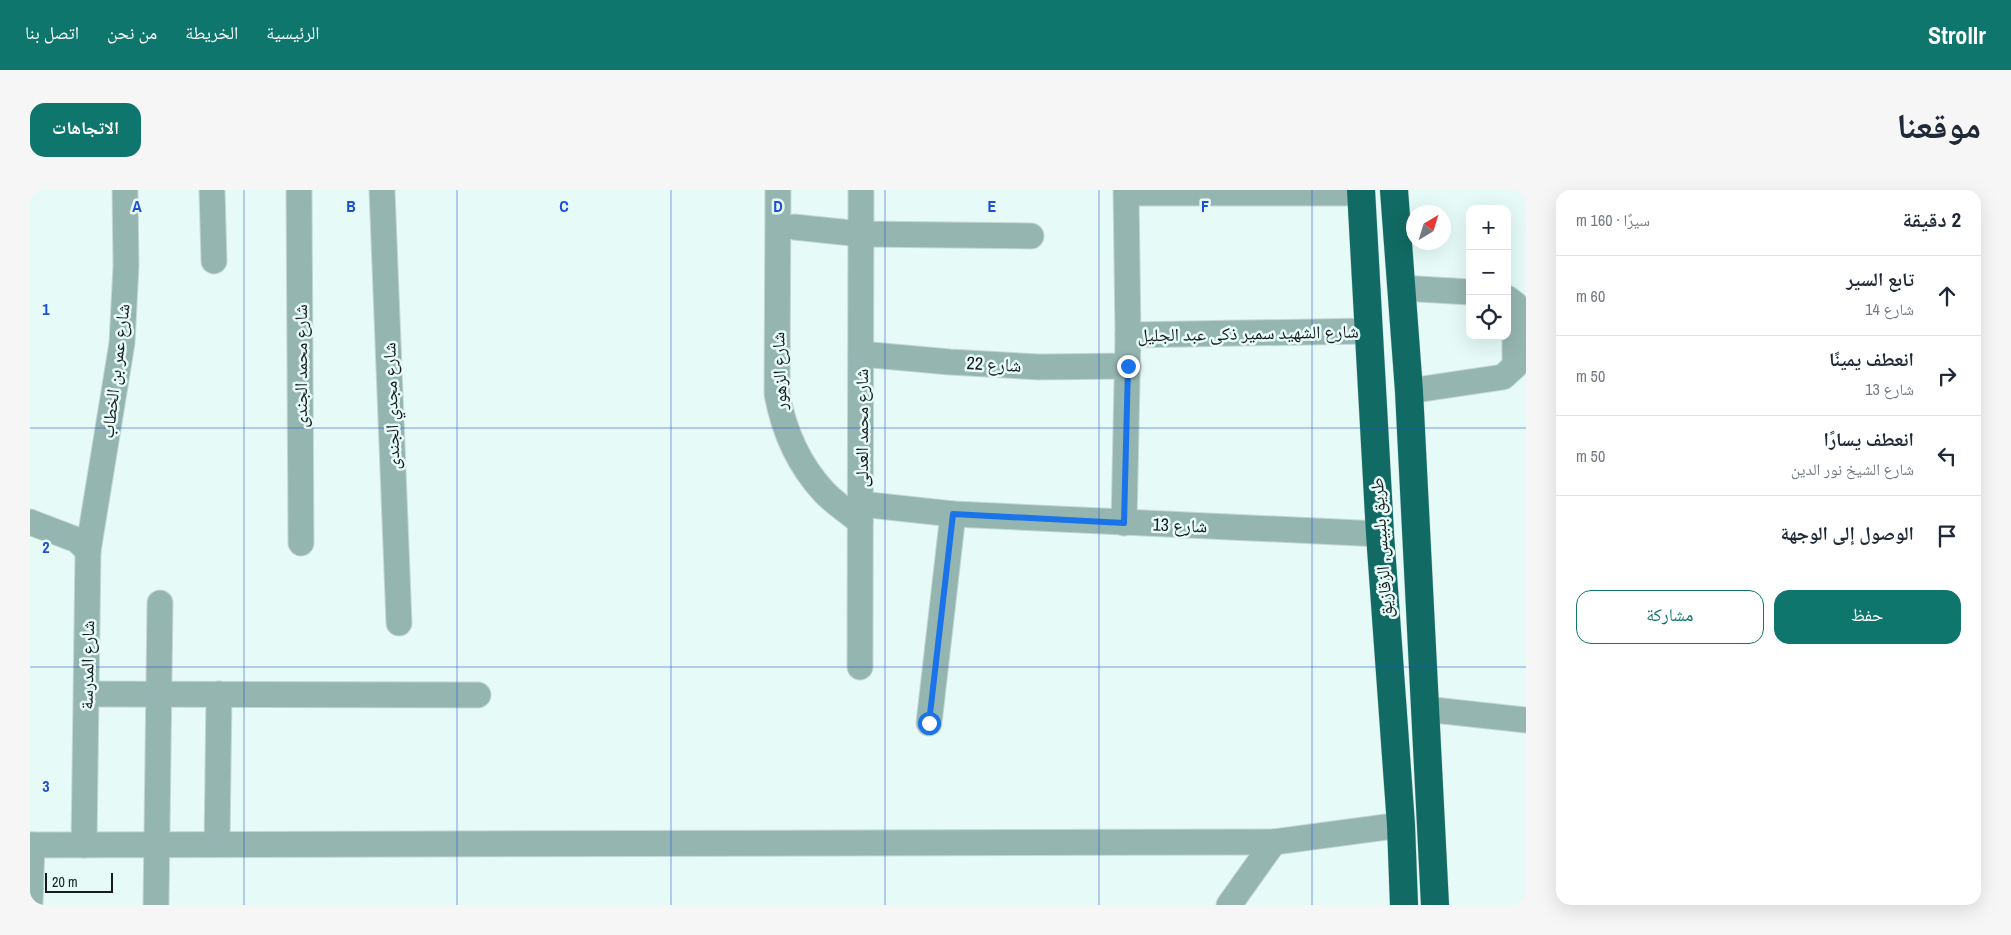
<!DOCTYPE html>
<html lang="ar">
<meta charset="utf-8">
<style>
:root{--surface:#fff;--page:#f6f6f7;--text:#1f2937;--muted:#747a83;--line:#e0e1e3;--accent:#0f766e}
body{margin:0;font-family:"Archivo Narrow","Noto Naskh Arabic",sans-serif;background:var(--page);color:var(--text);direction:rtl}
.controls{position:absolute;right:15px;top:15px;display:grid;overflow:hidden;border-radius:10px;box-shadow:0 5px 20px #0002}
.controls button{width:45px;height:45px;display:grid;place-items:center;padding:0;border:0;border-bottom:1px solid var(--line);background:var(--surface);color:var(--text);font:25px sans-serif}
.compass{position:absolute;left:1376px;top:15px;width:45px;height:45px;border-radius:50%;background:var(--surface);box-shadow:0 5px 20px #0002;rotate:38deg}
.scale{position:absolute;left:15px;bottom:12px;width:68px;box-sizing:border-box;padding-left:5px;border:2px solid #151c1b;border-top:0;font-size:14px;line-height:18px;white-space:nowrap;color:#151c1b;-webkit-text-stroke:4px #e6fbf8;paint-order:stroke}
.stop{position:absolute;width:15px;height:15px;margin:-11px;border:4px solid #1a73e8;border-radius:50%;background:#fff}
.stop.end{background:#1a73e8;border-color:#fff;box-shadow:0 1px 5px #0008}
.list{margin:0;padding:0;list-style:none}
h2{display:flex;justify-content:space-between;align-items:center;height:65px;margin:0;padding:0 20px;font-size:21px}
h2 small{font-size:16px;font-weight:400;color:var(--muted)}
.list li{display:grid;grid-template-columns:32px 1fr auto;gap:15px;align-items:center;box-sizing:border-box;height:80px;padding:0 20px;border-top:1px solid var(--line)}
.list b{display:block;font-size:19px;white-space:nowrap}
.list p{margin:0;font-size:16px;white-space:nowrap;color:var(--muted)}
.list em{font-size:16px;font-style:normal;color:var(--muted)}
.actions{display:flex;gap:10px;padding:15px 20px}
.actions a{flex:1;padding:11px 0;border:1px solid var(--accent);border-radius:15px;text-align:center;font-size:18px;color:var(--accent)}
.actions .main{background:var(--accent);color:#fff}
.icon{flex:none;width:28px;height:28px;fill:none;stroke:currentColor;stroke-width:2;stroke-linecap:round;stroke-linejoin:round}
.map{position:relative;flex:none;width:1496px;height:715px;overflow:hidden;direction:ltr;border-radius:15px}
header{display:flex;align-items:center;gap:30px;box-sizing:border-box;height:70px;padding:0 25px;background:var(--accent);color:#fff}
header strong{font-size:24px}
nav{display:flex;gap:28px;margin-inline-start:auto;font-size:18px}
.intro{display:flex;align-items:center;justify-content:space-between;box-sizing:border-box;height:120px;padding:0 30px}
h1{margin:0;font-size:35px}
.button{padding:12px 22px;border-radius:15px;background:var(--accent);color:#fff;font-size:18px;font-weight:700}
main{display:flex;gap:30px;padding:0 30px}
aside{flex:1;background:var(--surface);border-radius:15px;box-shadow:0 5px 20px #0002}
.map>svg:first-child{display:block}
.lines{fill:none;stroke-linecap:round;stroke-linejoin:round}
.minor-casing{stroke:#c5d7d5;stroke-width:27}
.highway-casing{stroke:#c5d7d5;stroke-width:29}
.minor{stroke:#95b5b1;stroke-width:25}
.highway{stroke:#116b64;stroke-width:28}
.route{stroke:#1a73e8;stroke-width:6}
.grid{fill:none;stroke:#1d4ed8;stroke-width:1;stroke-opacity:0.55}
.labels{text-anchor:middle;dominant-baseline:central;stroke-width:5;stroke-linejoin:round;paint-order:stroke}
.street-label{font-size:18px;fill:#151c1b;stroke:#e6fbf8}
.grid-label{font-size:16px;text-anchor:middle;font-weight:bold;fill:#1d4ed8;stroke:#e6fbf8;stroke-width:5;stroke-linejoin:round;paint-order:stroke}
</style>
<header>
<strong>Strollr</strong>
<nav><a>الرئيسية</a><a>الخريطة</a><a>من نحن</a><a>اتصل بنا</a></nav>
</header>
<div class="intro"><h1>موقعنا</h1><a class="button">الاتجاهات</a></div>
<main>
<aside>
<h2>2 دقيقة<small>سيرًا · 160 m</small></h2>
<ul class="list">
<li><svg class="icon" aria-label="ahead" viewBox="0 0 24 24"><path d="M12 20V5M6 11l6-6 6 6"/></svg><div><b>تابع السير</b><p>شارع 14</p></div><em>60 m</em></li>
<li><svg class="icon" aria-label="right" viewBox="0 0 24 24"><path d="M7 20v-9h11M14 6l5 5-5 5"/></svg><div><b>انعطف يمينًا</b><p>شارع 13</p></div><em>50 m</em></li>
<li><svg class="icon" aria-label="left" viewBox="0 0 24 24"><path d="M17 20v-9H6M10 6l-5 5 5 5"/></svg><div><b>انعطف يسارًا</b><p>شارع الشيخ نور الدين</p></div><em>50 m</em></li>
<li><svg class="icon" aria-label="arrive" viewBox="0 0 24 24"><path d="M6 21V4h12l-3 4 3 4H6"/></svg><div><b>الوصول إلى الوجهة</b></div></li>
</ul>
<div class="actions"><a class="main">حفظ</a><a>مشاركة</a></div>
</aside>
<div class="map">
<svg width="1496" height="715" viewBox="0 0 1496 715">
<rect width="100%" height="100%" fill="#e6fbf8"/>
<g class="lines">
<!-- minor casing -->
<g class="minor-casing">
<g id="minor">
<path d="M182 0 184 71"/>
<path d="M269 0 271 353"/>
<path d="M352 0 369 433"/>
<path d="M748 0 747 204C754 242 768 274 794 302 804 313 819 322 830 332"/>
<path d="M1097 3H1331"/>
<path d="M764 37 831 44 1001 46"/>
<path d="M1371 98 1440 102"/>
<path d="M1098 145 1338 141"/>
<path d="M831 164 920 172 1009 177 1098 176"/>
<path d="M1379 201 1473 187 1485 176V114L1477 108"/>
<path d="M831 314 923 324 1350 344"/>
<path d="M0 332 47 350 58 361 54 655"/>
<path d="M1094 333 1098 145 1096 0"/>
<path d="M58 361 92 153 96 76 95 0"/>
<path d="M830 477 831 0"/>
<path d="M57 504 448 505"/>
<path d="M1395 519 1496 530"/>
<path d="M899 533 923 324"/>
<path d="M187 654 189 504"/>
<path d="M0 655 1244 652 1371 635"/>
<path d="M0 715 2 655"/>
<path d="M126 715 130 413"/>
<path d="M1199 715 1244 652"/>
</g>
</g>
<!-- highway casing -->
<g class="highway-casing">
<g id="highway">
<path d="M1331 0 1350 344 1371 635 1374 715"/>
<path d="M1364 0 1379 201 1405 715"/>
</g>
</g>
<!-- minor -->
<use href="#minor" class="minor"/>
<!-- highway -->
<use href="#highway" class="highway"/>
</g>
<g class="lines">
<!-- route -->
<path class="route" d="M899 533 923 324 1094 333 1098 176"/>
</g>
<!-- grid -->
<path class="grid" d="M214 0V715M427 0V715M641 0V715M855 0V715M1069 0V715M1282 0V715M0 238H1496M0 477H1496"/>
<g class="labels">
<!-- street labels -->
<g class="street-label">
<text transform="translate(1218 143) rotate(-1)">شارع الشهيد سمير ذكى عبد الجليل</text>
<text transform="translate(964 174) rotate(3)">شارع 22</text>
<text transform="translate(270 176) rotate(-90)">شارع محمد الجندى</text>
<text transform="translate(85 181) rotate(-83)">شارع عمر بن الخطاب</text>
<text transform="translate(749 181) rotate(-92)">شارع الزهور</text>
<text transform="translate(361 216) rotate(-92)">شارع مجدي الجندى</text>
<text transform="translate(831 238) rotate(-90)">شارع محمد العدلى</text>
<text transform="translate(1150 335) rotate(2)">شارع 13</text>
<text transform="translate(1351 358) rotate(-94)">طريق بلبيس, الزقازيق</text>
<text transform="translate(57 475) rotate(-89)">شارع المدرسة</text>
</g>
</g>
<g class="grid-label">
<text x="107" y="22">A</text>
<text x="321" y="22">B</text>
<text x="534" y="22">C</text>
<text x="748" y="22">D</text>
<text x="962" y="22">E</text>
<text x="1175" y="22">F</text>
<text x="16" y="125">1</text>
<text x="16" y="363">2</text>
<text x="16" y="602">3</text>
</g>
</svg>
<div class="controls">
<button>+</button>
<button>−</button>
<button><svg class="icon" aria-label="locate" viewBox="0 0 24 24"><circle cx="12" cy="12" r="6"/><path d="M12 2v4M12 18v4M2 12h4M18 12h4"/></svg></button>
</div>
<svg class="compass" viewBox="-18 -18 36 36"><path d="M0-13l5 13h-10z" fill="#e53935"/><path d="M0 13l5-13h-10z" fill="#747a83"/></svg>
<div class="scale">20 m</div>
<div class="stop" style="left:899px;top:533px"></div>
<div class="stop end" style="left:1098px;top:176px"></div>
</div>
</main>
